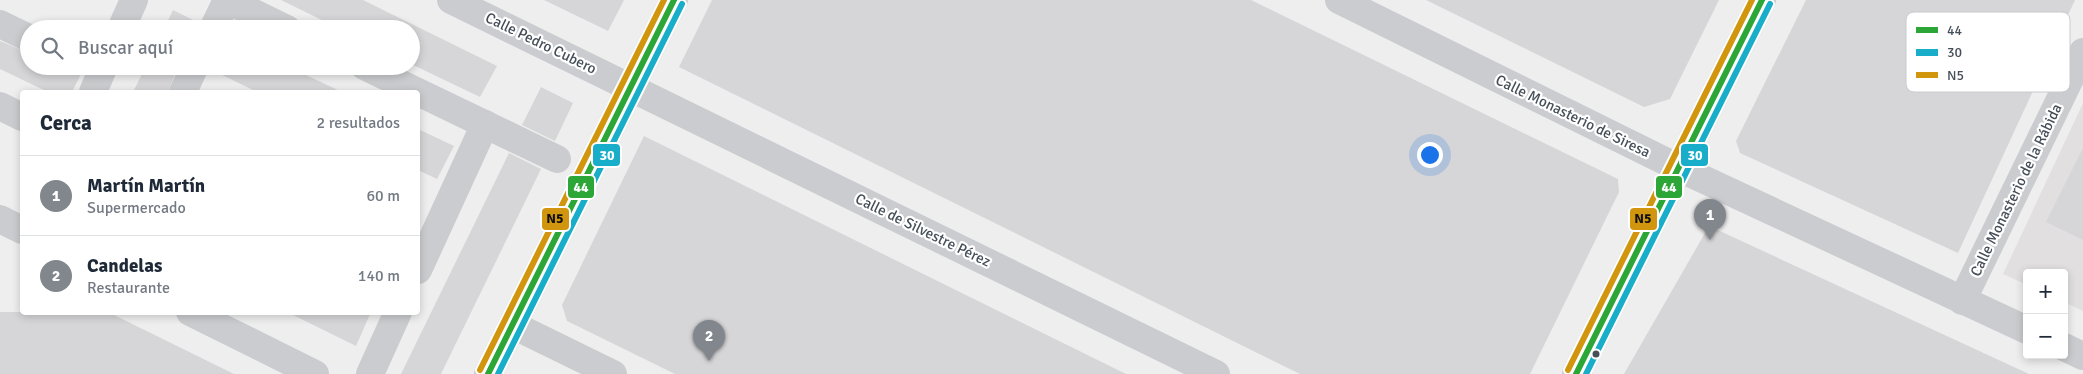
<!DOCTYPE html>
<html lang="es">
<meta charset="utf-8">
<style>
:root{--surface:#fff;--page:#f2f2f3;--text:#1f2937;--muted:#747a83;--line:#e0e1e3;--accent:#81878d}
body{margin:0;font-family:Signika,sans-serif;background:var(--page);color:var(--text)}
.controls{position:absolute;right:15px;bottom:15px;display:grid;overflow:hidden;border-radius:5px;box-shadow:0 2px 8px #0003}
.controls button{width:45px;height:45px;display:grid;place-items:center;padding:0;border:0;border-bottom:1px solid var(--line);background:var(--surface);color:var(--text);font:25px sans-serif}
.you{position:absolute;left:1429px;top:154px;width:18px;height:18px;margin:-12px;border:4px solid #fff;border-radius:50%;background:#1a73e8;box-shadow:0 0 0 8px #1a73e833}
.badge{display:grid;place-items:center;width:32px;height:32px;border-radius:50%;background:var(--accent);color:#fff;font-size:16px;font-weight:700}
.pin{position:absolute;translate:-50% -41px;filter:drop-shadow(0 1px 2px #0008)}
.pin::after{content:'';position:absolute;top:26px;width:18px;height:15px;background:inherit;clip-path:polygon(0 0,100% 0,50% 100%)}
.list{margin:0;padding:0;list-style:none}
h2{display:flex;justify-content:space-between;align-items:center;height:65px;margin:0;padding:0 20px;font-size:21px}
h2 small{font-size:16px;font-weight:400;color:var(--muted)}
.list li{display:grid;grid-template-columns:32px 1fr auto;gap:15px;align-items:center;box-sizing:border-box;height:80px;padding:0 20px;border-top:1px solid var(--line)}
.list b{display:block;font-size:19px;white-space:nowrap}
.list p{margin:0;font-size:16px;white-space:nowrap;color:var(--muted)}
.list em{font-size:16px;font-style:normal;color:var(--muted)}
.icon{flex:none;width:28px;height:28px;fill:none;stroke:currentColor;stroke-width:2;stroke-linecap:round;stroke-linejoin:round}
.map{position:relative;flex:none;width:2083px;height:374px;overflow:hidden}
.search{position:absolute;background:var(--surface);box-shadow:0 2px 8px #0003;left:20px;top:20px;width:400px;height:55px;display:flex;align-items:center;gap:12px;box-sizing:border-box;padding:0 18px;border-radius:28px;color:var(--muted);font-size:19px}
.panel{position:absolute;background:var(--surface);box-shadow:0 2px 8px #0003;left:20px;top:90px;width:400px;height:225px;border-radius:5px}
.map>svg:first-child{display:block}
.education{fill:#e1dfdf}
.building{fill:#d6d6d8}
.lines{fill:none;stroke-linecap:round;stroke-linejoin:round}
.minor{stroke:#cacccf;stroke-width:28}
.bus-1-casing{stroke:#fff;stroke-width:10}
.bus-2-casing{stroke:#fff;stroke-width:10}
.bus-3-casing{stroke:#fff;stroke-width:10}
.bus-1{stroke:#2ca737;stroke-width:6}
.bus-2{stroke:#18adc8;stroke-width:6}
.bus-3{stroke:#d1960d;stroke-width:6}
.bus-dot{fill:#464f59;stroke:#fff;stroke-width:2}
.labels{text-anchor:middle;dominant-baseline:central;stroke-width:4.5;stroke-linejoin:round;paint-order:stroke}
.street-label{font-size:15px;fill:#464f59;stroke:#fff}
.key{fill:#fff;stroke:#c8cacd;stroke-width:1}
.key-label{font-size:14px;fill:#464f59}
.line-badge{stroke:#fff;stroke-width:2}
.badge-label{font-size:14px;text-anchor:middle;font-weight:bold;fill:#fff}
.pale-badge-label{font-size:14px;text-anchor:middle;font-weight:bold;fill:#111}
</style>
<div class="map">
<svg width="2083" height="374" viewBox="0 0 2083 374">
<rect width="100%" height="100%" fill="#efeeee"/>
<!-- education -->
<path class="education" d="M2083 103V311L2064 302V273H2027V285L2003 274Z"/>
<!-- building -->
<g class="building">
<path d="M281 0H363L497 66 480 97 411 64V29H340Z"/>
<path d="M544 0H624L608 31Z"/>
<path d="M712 0H1251L1618 179 1619 192 1530 374H1300L679 67Z"/>
<path d="M1426 0H1719L1670 99 1644 107Z"/>
<path d="M1806 0H2075L1958 253 1740 153 1736 141Z"/>
<path d="M173 10 199 23 198 29H164Z"/>
<path d="M0 41 29 53V66H85L72 92H48L0 69Z"/>
<path d="M146 66H178L168 92H133Z"/>
<path d="M210 66H287L342 92H257L210 69Z"/>
<path d="M541 87 573 103 555 141 522 125Z"/>
<path d="M418 129 454 146 437 179 418 170Z"/>
<path d="M644 136 1126 374H675L567 321 562 305Z"/>
<path d="M2083 148V240L2046 222Z"/>
<path d="M509 153 541 169 441 374H401Z"/>
<path d="M1709 226 2029 374H1624Z"/>
<path d="M0 312H108L234 374H0Z"/>
<path d="M287 312H371L356 346Z"/>
</g>
<g class="lines">
<!-- minor -->
<g class="minor">
<path d="M227 0 287 29"/>
<path d="M451 0 1216 374"/>
<path d="M1339 0 1679 168 2027 330"/>
<path d="M0 24 29 38"/>
<path d="M121 29 134 0"/>
<path d="M213 29 227 0"/>
<path d="M364 66 557 159"/>
<path d="M93 92 104 66"/>
<path d="M183 92 195 66"/>
<path d="M0 106 22 117"/>
<path d="M0 219 22 230"/>
<path d="M418 270 485 124"/>
<path d="M1962 301 2083 52"/>
<path d="M190 312 315 374"/>
<path d="M513 325 613 374"/>
<path d="M2064 347 2083 356"/>
<path d="M370 374 398 312"/>
<path d="M488 374 674 0"/>
<path d="M1576 374 1762 0"/>
</g>
<!-- bus-1 casing -->
<g class="bus-1-casing">
<g id="bus-1">
<path d="M488 374 674 0"/>
<path d="M1576 374 1762 0"/>
</g>
</g>
<!-- bus-2 casing -->
<g class="bus-2-casing">
<g id="bus-2">
<path d="M498 374 682 4"/>
<path d="M1586 374 1770 4"/>
</g>
</g>
<!-- bus-3 casing -->
<g class="bus-3-casing">
<g id="bus-3">
<path d="M480 370 664 0"/>
<path d="M1568 370 1752 0"/>
</g>
</g>
<!-- bus-1 -->
<use href="#bus-1" class="bus-1"/>
<!-- bus-2 -->
<use href="#bus-2" class="bus-2"/>
<!-- bus-3 -->
<use href="#bus-3" class="bus-3"/>
</g>
<!-- markers -->
<circle class="bus-dot" cx="1596" cy="354" r="4.5"/>
<g class="labels">
<!-- street labels -->
<g class="street-label">
<text transform="translate(541 43) rotate(26)">Calle Pedro Cubero</text>
<text transform="translate(1573 116) rotate(26)">Calle Monasterio de Siresa</text>
<text transform="translate(2016 190) rotate(-64)">Calle Monasterio de la Rábida</text>
<text transform="translate(923 230) rotate(26)">Calle de Silvestre Pérez</text>
</g>
</g>
<!-- legend -->
<rect x="1906" y="12" width="164" height="80" rx="8" class="key"/>
<rect x="1916" y="27" width="22" height="6" fill="#2ca737"/>
<rect x="1916" y="49" width="22" height="7" fill="#18adc8"/>
<rect x="1916" y="72" width="22" height="6" fill="#d1960d"/>
<g class="key-label">
<text x="1947" y="35">44</text>
<text x="1947" y="57">30</text>
<text x="1947" y="80">N5</text>
</g>
<g class="line-badge">
<rect x="592" y="143" width="29" height="24" rx="5" fill="#18adc8"/>
<rect x="1680" y="143" width="29" height="24" rx="5" fill="#18adc8"/>
<rect x="567" y="175" width="28" height="24" rx="5" fill="#2ca737"/>
<rect x="1655" y="175" width="28" height="24" rx="5" fill="#2ca737"/>
<rect x="541" y="207" width="29" height="24" rx="5" fill="#d1960d"/>
<rect x="1629" y="207" width="29" height="24" rx="5" fill="#d1960d"/>
</g>
<g class="badge-label">
<text x="607" y="160">30</text>
<text x="1695" y="160">30</text>
<text x="581" y="192">44</text>
<text x="1669" y="192">44</text>
</g>
<g class="pale-badge-label">
<text x="555" y="223">N5</text>
<text x="1643" y="223">N5</text>
</g>
</svg>
<div class="controls">
<button>+</button>
<button>−</button>
</div>
<div class="you"></div>
<div class="pin badge" style="left:1710px;top:240px">1</div>
<div class="pin badge" style="left:709px;top:361px">2</div>
<div class="search"><svg class="icon" aria-label="search" viewBox="0 0 24 24"><circle cx="10" cy="10" r="6"/><path d="M15 15l6 6"/></svg>Buscar aquí</div>
<section class="panel">
<h2>Cerca<small>2 resultados</small></h2>
<ul class="list">
<li><span class="badge">1</span><div><b>Martín Martín</b><p>Supermercado</p></div><em>60 m</em></li>
<li><span class="badge">2</span><div><b>Candelas</b><p>Restaurante</p></div><em>140 m</em></li>
</ul>
</section>
</div>
